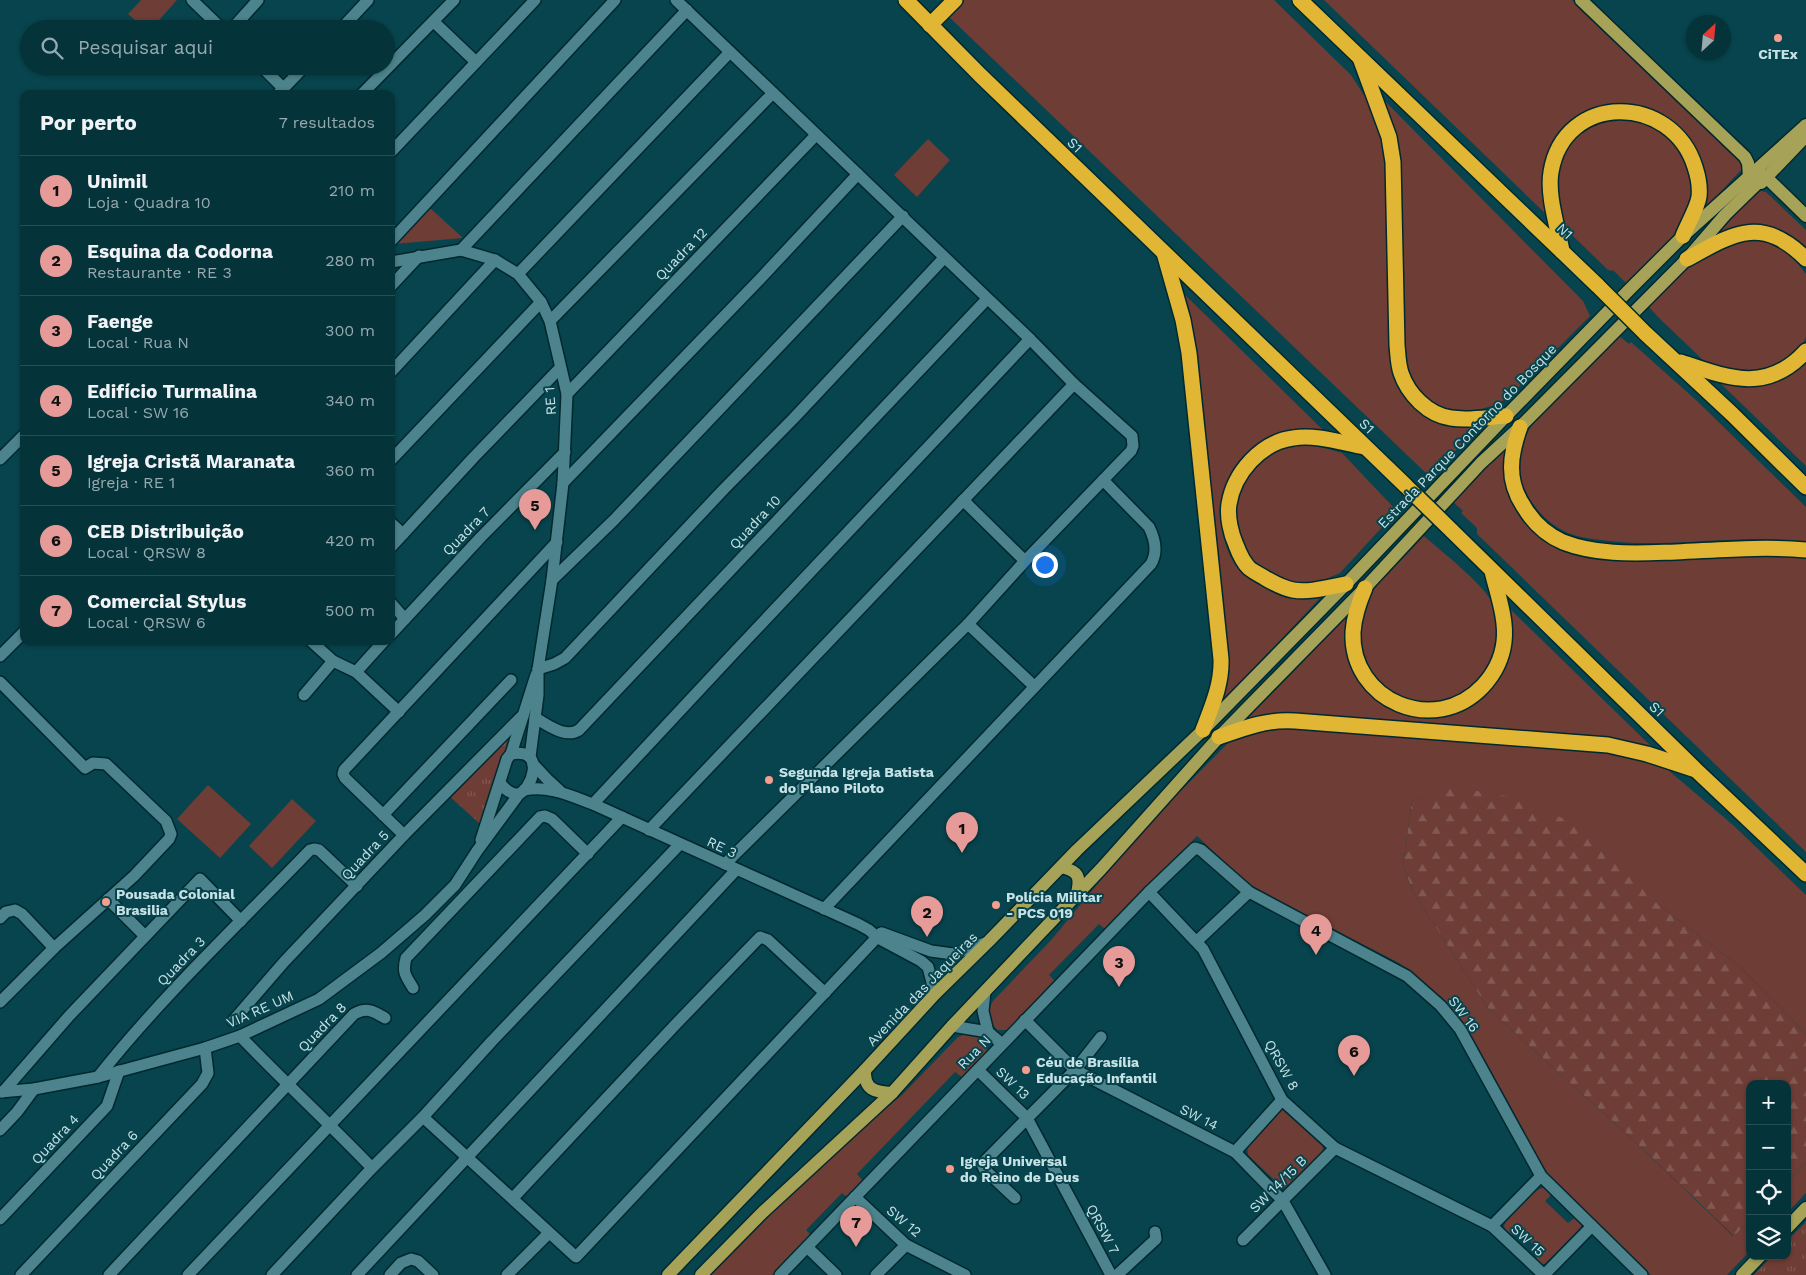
<!DOCTYPE html>
<html lang="pt">
<meta charset="utf-8">
<style>
:root{--surface:#05333a;--page:#0e3b42;--text:#f1f3f6;--muted:#97aaaf;--line:#264e54;--accent:#e69b98}
body{margin:0;font-family:"Work Sans",sans-serif;background:var(--page);color:var(--text)}
.controls{position:absolute;right:15px;bottom:15px;display:grid;overflow:hidden;border-radius:10px;box-shadow:0 1px 4px #0004}
.controls button{width:45px;height:45px;display:grid;place-items:center;padding:0;border:0;border-bottom:1px solid var(--line);background:var(--surface);color:var(--text);font:25px sans-serif}
.compass{position:absolute;left:1686px;top:15px;width:45px;height:45px;border-radius:50%;background:var(--surface);box-shadow:0 1px 4px #0004;rotate:26deg}
.you{position:absolute;left:1044px;top:564px;width:18px;height:18px;margin:-12px;border:4px solid #fff;border-radius:50%;background:#1a73e8;box-shadow:0 0 0 8px #1a73e833}
.badge{display:grid;place-items:center;width:32px;height:32px;border-radius:50%;background:var(--accent);color:#111;font-size:16px;font-weight:700}
.pin{position:absolute;translate:-50% -41px;filter:drop-shadow(0 1px 2px #0008)}
.pin::after{content:'';position:absolute;top:26px;width:18px;height:15px;background:inherit;clip-path:polygon(0 0,100% 0,50% 100%)}
.list{margin:0;padding:0;list-style:none}
h2{display:flex;justify-content:space-between;align-items:center;height:65px;margin:0;padding:0 20px;font-size:21px}
h2 small{font-size:16px;font-weight:400;color:var(--muted)}
.list li{display:grid;grid-template-columns:32px 1fr auto;gap:15px;align-items:center;box-sizing:border-box;height:70px;padding:0 20px;border-top:1px solid var(--line)}
.list b{display:block;font-size:19px;white-space:nowrap}
.list p{margin:0;font-size:16px;white-space:nowrap;color:var(--muted)}
.list em{font-size:16px;font-style:normal;color:var(--muted)}
.icon{flex:none;width:28px;height:28px;fill:none;stroke:currentColor;stroke-width:2;stroke-linecap:round;stroke-linejoin:round}
.map{position:relative;flex:none;width:1806px;height:1275px;overflow:hidden}
.search{position:absolute;background:var(--surface);box-shadow:0 1px 4px #0004;left:20px;top:20px;width:375px;height:55px;display:flex;align-items:center;gap:12px;box-sizing:border-box;padding:0 18px;border-radius:28px;color:var(--muted);font-size:19px}
.panel{position:absolute;background:var(--surface);box-shadow:0 1px 4px #0004;left:20px;top:90px;width:375px;height:555px;border-radius:10px}
.map>svg:first-child{display:block}
.green{fill:#6e3d35}
.forest{fill:url(#forest-firs)}
.park{fill:url(#park-tufts)}
.lines{fill:none;stroke-linecap:round;stroke-linejoin:round}
.minor-casing{stroke:#00292f;stroke-width:14}
.major-casing{stroke:#00292f;stroke-width:15}
.highway-casing{stroke:#00292f;stroke-width:18}
.minor{stroke:#4d838c;stroke-width:11}
.major{stroke:#a6a257;stroke-width:12}
.highway{stroke:#e1b634;stroke-width:15}
.highway-bridge-casing{stroke:#00292f;stroke-width:18;stroke-linecap:butt}
.highway-bridge{stroke:#e1b634;stroke-width:15}
.poi-dot{fill:#f59d8f;stroke:#07444d;stroke-width:2}
.labels{text-anchor:middle;dominant-baseline:central;stroke-width:4;stroke-linejoin:round;paint-order:stroke}
.poi-label{font-size:14px;font-weight:bold;fill:#c7e2e6;stroke:#07444d;text-anchor:start}
.street-label{font-size:14px;fill:#c7e2e6;stroke:#07444d}
</style>
<div class="map">
<svg width="1806" height="1275" viewBox="0 0 1806 1275">
<defs>
<pattern id="forest-firs" width="22" height="20" patternUnits="userSpaceOnUse" patternTransform="scale(1.25)"><rect width="22" height="20" fill="#6e3d35"/><path d="M5 1l3.5 6h-7zM16 11l3.5 6h-7z" fill="#815952"/></pattern>
<pattern id="park-tufts" width="24" height="20" patternUnits="userSpaceOnUse" patternTransform="scale(1.25)"><rect width="24" height="20" fill="#6e3d35"/><path d="M3 7l-1-3M5 7V3M7 7l1-3M15 17l-1-3M17 17v-4M19 17l1-3" fill="none" stroke="#815952"/></pattern>
</defs>
<rect width="100%" height="100%" fill="#07444d"/>
<!-- green -->
<g class="green">
<path d="M141 0H177L151 29H145L128 14Z"/>
<path d="M962 0H1274L1351 75 1376 114 1387 150 1406 396 1424 416 1451 426 1488 417 1430 477 947 15Z"/>
<path d="M1324 0H1572L1741 162 1744 166 1742 169 1695 219 1692 146 1632 106 1563 132 1550 151 1544 172 1549 217Z"/>
<path d="M1376 92 1583 301 1590 316 1510 396C1480 419 1431 415 1411 380 1406 370 1404 360 1402 350L1397 153Z"/>
<path d="M1626 117C1659 128 1679 134 1689 171 1691 182 1694 193 1692 205 1687 229 1644 265 1626 283L1614 271 1608 270 1574 237 1562 222 1554 187 1564 147 1580 131 1607 119Z"/>
<path d="M928 139 950 160 917 197 894 175Z"/>
<path d="M1761 191 1766 192 1806 230V253L1756 226 1717 232 1756 193Z"/>
<path d="M429 207 463 238 394 244Z"/>
<path d="M1760 238 1782 247 1789 253 1806 274V337L1803 344 1787 362 1767 372 1727 373 1704 361 1658 317 1649 307C1673 282 1698 251 1732 240 1740 237 1751 239 1760 238Z"/>
<path d="M1179 289 1324 431C1273 422 1229 452 1221 503 1219 510 1221 519 1222 526 1223 542 1231 563 1243 574 1248 578 1254 581 1259 584 1270 591 1281 598 1294 599 1303 600 1312 598 1321 597L1221 703 1227 679Z"/>
<path d="M1617 334 1629 344 1631 342 1696 400 1806 507V542C1788 540 1771 539 1753 539 1702 540 1651 547 1601 540 1586 538 1569 536 1557 527 1542 518 1531 503 1523 487 1512 464 1521 438 1536 420Z"/>
<path d="M1806 357V466L1717 380 1732 385H1750Z"/>
<path d="M1294 445H1314L1342 453 1397 511 1340 573 1319 582 1296 583 1282 580 1254 562 1246 551 1238 534 1236 506 1241 488 1250 472 1264 457 1278 450Z"/>
<path d="M1509 446 1517 499 1567 544 1806 552V852L1477 534V528L1461 513 1463 511 1451 500Z"/>
<path d="M1424 536C1443 553 1480 581 1492 602 1498 614 1497 638 1494 651 1490 666 1480 681 1467 690 1460 695 1452 700 1443 702 1418 707 1388 695 1373 674 1356 651 1358 615 1372 591 1375 585 1382 580 1387 575 1399 562 1412 549 1424 536Z"/>
<path d="M1506 605 1657 752 1239 725 1351 607 1352 658 1408 711 1486 690Z"/>
<path d="M1273 726 1608 750 1657 763 1668 770 1733 825 1806 895V1034L1739 966 1658 904 1507 796 1453 788 1412 801 1403 865 1413 892 1488 1008 1572 1085 1624 1131 1733 1236 1750 1220V1251L1727 1275H1651L1548 1175 1467 1028 1446 1004 1423 982 1399 963 1255 889 1243 879 1197 836 1106 930 1099 924 1049 975 1056 982 1009 1030H998C988 1022 986 1012 993 1001L1052 939 1143 829 1227 744 1232 739Z"/>
<path d="M208 785 251 824 220 858 177 819Z"/>
<path d="M292 799 316 821 272 868 249 846Z"/>
<path d="M968 1033C1007 1041 978 1062 963 1078L955 1072 857 1174 863 1181 847 1197 842 1193 806 1230 811 1235 772 1275H707L778 1202 840 1146 901 1096 958 1037Z"/>
<path d="M1285 1109 1321 1141 1323 1149 1321 1154 1285 1190 1248 1155 1247 1146 1278 1111Z"/>
<path d="M1806 1163V1193L1787 1213V1182Z"/>
<path d="M1542 1188H1545L1551 1192 1550 1196 1545 1201 1568 1223 1576 1217C1581 1222 1583 1225 1579 1232L1548 1263C1542 1265 1539 1264 1535 1259L1540 1251 1518 1230 1512 1235H1509L1506 1233 1504 1226C1507 1217 1532 1190 1542 1188Z"/>
</g>
<!-- forest -->
<path class="forest" d="M1453 787 1507 796 1575 823 1658 904 1739 966 1806 1034V1163L1787 1182V1084H1750V1220L1734 1236 1624 1131 1572 1085 1488 1008 1413 892 1403 865 1412 801Z"/>
<!-- park -->
<g class="park">
<path d="M515 726 496 783 480 824 448 795Z"/>
<path d="M1806 1222V1275H1754L1772 1256H1787V1241Z"/>
</g>
<g class="lines">
<!-- minor casing -->
<g class="minor-casing">
<g id="minor">
<path d="M192 0 222 29"/>
<path d="M676 0 1030 339 1074 384 1132 436 1133 446 1131 451 1025 561 968 624 725 864"/>
<path d="M434 22 476 62"/>
<path d="M232 29 258 0"/>
<path d="M341 29 368 0"/>
<path d="M261 66 283 88"/>
<path d="M278 94 305 66"/>
<path d="M362 94 454 0"/>
<path d="M391 152 535 0"/>
<path d="M391 241 615 0"/>
<path d="M461 250 687 10"/>
<path d="M391 262 461 250 495 260 518 274 541 302 550 321 567 394 563 483 552 580 538 669V695L530 757"/>
<path d="M518 274 730 52"/>
<path d="M391 286 419 256"/>
<path d="M550 321 773 93"/>
<path d="M391 372 495 260"/>
<path d="M567 394 816 135"/>
<path d="M0 459 24 435"/>
<path d="M391 460 541 302"/>
<path d="M563 483 761 278 858 174"/>
<path d="M963 500 1025 561"/>
<path d="M391 523 403 534"/>
<path d="M391 547 474 457 560 368"/>
<path d="M552 580 614 520 903 216"/>
<path d="M391 603 405 619"/>
<path d="M968 624 1034 686"/>
<path d="M391 634 481 537 565 452"/>
<path d="M311 641 333 661 356 672 384 641"/>
<path d="M0 656 24 632"/>
<path d="M538 669 554 664 565 658 724 489 793 419 944 258"/>
<path d="M356 672 399 712"/>
<path d="M0 682 85 768 93 763 106 764 166 821 171 834 169 839 134 876 54 948 0 1002"/>
<path d="M304 695 333 661"/>
<path d="M535 718C547 724 565 739 579 730L987 299"/>
<path d="M511 754 536 675"/>
<path d="M533 764 547 779 560 791"/>
<path d="M524 790C549 785 571 796 593 804L858 924 869 930 878 938 921 961 928 967 935 994"/>
<path d="M593 804 731 656 1030 339"/>
<path d="M383 815 511 680"/>
<path d="M649 830 1074 384"/>
<path d="M404 835 345 778 343 774 344 770 557 542"/>
<path d="M481 840 507 759 511 754C548 747 531 793 517 794 510 794 504 788 500 783"/>
<path d="M1149 892 1203 949 1282 1100 1335 1148 1492 1226 1544 1275 1592 1226"/>
<path d="M108 899 145 936"/>
<path d="M824 909 1151 564C1158 552 1155 539 1149 527L1103 480"/>
<path d="M0 918 6 912 15 910 22 914 54 948"/>
<path d="M882 933 931 951 953 954 988 942"/>
<path d="M1197 941 1249 892"/>
<path d="M413 988C406 976 402 973 406 958L540 817 545 816 552 819 588 854"/>
<path d="M985 992 983 1011 988 1032"/>
<path d="M1025 1020 1075 1070 1235 1152 1283 1201 1325 1275"/>
<path d="M233 1021 284 962 404 835 523 715"/>
<path d="M952 1026 988 1032 1002 1044"/>
<path d="M240 1036C283 1081 329 1123 372 1168"/>
<path d="M978 1070 1027 1118 1111 1275"/>
<path d="M98 1077C162 996 238 925 310 850L314 849 319 850 357 886"/>
<path d="M0 1092 34 1089 98 1077 205 1048 240 1036 319 999 381 953 425 915 455 885 477 851 519 794"/>
<path d="M3 1092 70 1015 200 879 241 921"/>
<path d="M423 1117 576 1257 881 933"/>
<path d="M0 1130 17 1112 34 1089"/>
<path d="M1235 1152 1282 1100"/>
<path d="M855 1197 906 1245 965 1275"/>
<path d="M513 1198 676 1024 760 937 768 940 825 993"/>
<path d="M1015 1198 984 1169 982 1164 1075 1070 1101 1037"/>
<path d="M0 1219 107 1106 119 1071"/>
<path d="M1492 1226 1541 1176"/>
<path d="M1243 1240 1335 1148"/>
<path d="M807 1247 836 1275"/>
<path d="M21 1275 202 1084 208 1073 205 1048"/>
<path d="M109 1275 354 1014C367 1007 373 1011 385 1018"/>
<path d="M188 1275 622 817"/>
<path d="M272 1275 372 1168 423 1117 492 1041 680 844"/>
<path d="M357 1275 736 870"/>
<path d="M390 1275 401 1263 411 1259 418 1261 433 1275"/>
<path d="M507 1275 548 1234"/>
<path d="M780 1275 1149 892 1195 848 1201 850 1249 892 1407 976 1441 1006 1460 1029 1541 1176 1642 1275"/>
<path d="M876 1275 906 1245"/>
<path d="M1117 1275 1156 1239 1155 1232"/>
</g>
</g>
<!-- major casing -->
<g class="major-casing">
<g id="major">
<path d="M1581 0 1745 157 1748 163 1749 176"/>
<path d="M1767 178 1806 216"/>
<path d="M1761 183 1806 136"/>
<path d="M1061 867C1078 871 1081 876 1077 893"/>
<path d="M865 1070C864 1090 875 1092 892 1093"/>
<path d="M1787 1228 1806 1208"/>
<path d="M668 1275 865 1070 935 994 989 941 1077 850 1203 730 1346 584 1506 416 1628 291 1683 236 1806 125"/>
<path d="M701 1275 763 1212 892 1093 952 1026 1101 869 1219 737 1365 588 1481 463 1520 427 1687 259 1725 215 1765 176"/>
<path d="M1742 1275 1760 1256"/>
</g>
</g>
<!-- highway casing -->
<g class="highway-casing">
<g id="highway">
<path d="M906 0 980 75 1406 486"/>
<path d="M1300 0 1598 286"/>
<path d="M930 25 955 0"/>
<path d="M1360 58 1389 137 1393 162 1397 345C1398 355 1398 364 1401 373 1408 394 1428 415 1451 418 1469 421 1488 417 1506 416"/>
<path d="M1562 251C1558 228 1547 196 1551 172 1564 92 1672 93 1695 167 1698 176 1700 188 1699 197 1697 209 1687 225 1683 236"/>
<path d="M1164 253 1183 320 1189 353 1221 659C1222 684 1212 706 1203 730"/>
<path d="M1687 259C1734 233 1762 215 1806 259"/>
<path d="M1645 333 1732 414 1806 487"/>
<path d="M1681 362C1728 378 1767 394 1806 351"/>
<path d="M1520 427C1510 455 1506 480 1524 507 1533 522 1547 535 1563 542 1599 556 1639 553 1676 552 1720 550 1763 546 1806 550"/>
<path d="M1451 530 1696 770 1806 874"/>
<path d="M1346 584C1329 587 1310 593 1293 590 1282 588 1274 583 1265 578 1260 575 1254 572 1249 568 1243 562 1239 553 1236 545 1231 534 1227 517 1229 504 1234 473 1261 442 1293 438 1316 434 1342 443 1365 447"/>
<path d="M1365 588C1359 602 1354 616 1353 632 1350 701 1435 737 1483 686 1494 674 1502 659 1504 642 1507 619 1497 593 1492 571"/>
<path d="M1219 737C1244 728 1267 719 1295 721L1608 745 1647 754 1693 769"/>
</g>
</g>
<!-- minor -->
<use href="#minor" class="minor"/>
<!-- major -->
<use href="#major" class="major"/>
<!-- highway -->
<use href="#highway" class="highway"/>
<!-- highway-bridge casing -->
<g class="highway-bridge-casing">
<g id="highway-bridge">
<path d="M1598 286 1645 333"/>
<path d="M1406 486 1451 530"/>
</g>
</g>
<!-- highway-bridge -->
<use href="#highway-bridge" class="highway-bridge"/>
</g>
<!-- markers -->
<g class="poi-dot">
<circle cx="1778" cy="38" r="5"/>
<circle cx="769" cy="780" r="5"/>
<circle cx="106" cy="902" r="5"/>
<circle cx="996" cy="905" r="5"/>
<circle cx="1026" cy="1070" r="5"/>
<circle cx="950" cy="1169" r="5"/>
</g>
<g class="labels">
<!-- poi labels -->
<g class="poi-label">
<text x="1778" y="54" text-anchor="middle">CiTEx</text>
<text x="779" y="772">Segunda Igreja Batista<tspan x="779" dy="16">do Plano Piloto</tspan></text>
<text x="116" y="894">Pousada Colonial<tspan x="116" dy="16">Brasilia</tspan></text>
<text x="1006" y="897">Polícia Militar<tspan x="1006" dy="16">- PCS 019</tspan></text>
<text x="1036" y="1062">Céu de Brasília<tspan x="1036" dy="16">Educação Infantil</tspan></text>
<text x="960" y="1161">Igreja Universal<tspan x="960" dy="16">do Reino de Deus</tspan></text>
</g>
<!-- street labels -->
<g class="street-label">
<text transform="translate(1075 145) rotate(44)">S1</text>
<text transform="translate(1565 231) rotate(44)">N1</text>
<text transform="translate(681 254) rotate(-46)">Quadra 12</text>
<text transform="translate(550 401) rotate(-94)">RE 1</text>
<text transform="translate(1367 426) rotate(44)">S1</text>
<text transform="translate(1467 436) rotate(-46)">Estrada Parque Contorno do Bosque</text>
<text transform="translate(755 522) rotate(-47)">Quadra 10</text>
<text transform="translate(466 531) rotate(-46)">Quadra 7</text>
<text transform="translate(1657 709) rotate(45)">S1</text>
<text transform="translate(722 847) rotate(25)">RE 3</text>
<text transform="translate(365 855) rotate(-47)">Quadra 5</text>
<text transform="translate(181 961) rotate(-46)">Quadra 3</text>
<text transform="translate(922 989) rotate(-46)">Avenida das Jaqueiras</text>
<text transform="translate(260 1009) rotate(-24)">VIA RE UM</text>
<text transform="translate(1464 1014) rotate(53)">SW 16</text>
<text transform="translate(322 1027) rotate(-46)">Quadra 8</text>
<text transform="translate(974 1052) rotate(-46)">Rua N</text>
<text transform="translate(1282 1065) rotate(61)">QRSW 8</text>
<text transform="translate(1013 1083) rotate(44)">SW 13</text>
<text transform="translate(1199 1117) rotate(27)">SW 14</text>
<text transform="translate(55 1139) rotate(-47)">Quadra 4</text>
<text transform="translate(114 1155) rotate(-47)">Quadra 6</text>
<text transform="translate(1278 1184) rotate(-45)">SW 14/15 B</text>
<text transform="translate(904 1221) rotate(40)">SW 12</text>
<text transform="translate(1103 1229) rotate(62)">QRSW 7</text>
<text transform="translate(1528 1240) rotate(43)">SW 15</text>
</g>
</g>
</svg>
<div class="controls">
<button>+</button>
<button>−</button>
<button><svg class="icon" aria-label="locate" viewBox="0 0 24 24"><circle cx="12" cy="12" r="6"/><path d="M12 2v4M12 18v4M2 12h4M18 12h4"/></svg></button>
<button><svg class="icon" aria-label="layers" viewBox="0 0 24 24"><path d="M12 4l9 5-9 5-9-5zM3 14l9 5 9-5"/></svg></button>
</div>
<svg class="compass" viewBox="-18 -18 36 36"><path d="M0-13l5 13h-10z" fill="#e53935"/><path d="M0 13l5-13h-10z" fill="#97aaaf"/></svg>
<div class="you"></div>
<div class="pin badge" style="left:962px;top:853px">1</div>
<div class="pin badge" style="left:927px;top:937px">2</div>
<div class="pin badge" style="left:1119px;top:987px">3</div>
<div class="pin badge" style="left:1316px;top:955px">4</div>
<div class="pin badge" style="left:535px;top:530px">5</div>
<div class="pin badge" style="left:1354px;top:1076px">6</div>
<div class="pin badge" style="left:856px;top:1247px">7</div>
<div class="search"><svg class="icon" aria-label="search" viewBox="0 0 24 24"><circle cx="10" cy="10" r="6"/><path d="M15 15l6 6"/></svg>Pesquisar aqui</div>
<section class="panel">
<h2>Por perto<small>7 resultados</small></h2>
<ul class="list">
<li><span class="badge">1</span><div><b>Unimil</b><p>Loja · Quadra 10</p></div><em>210 m</em></li>
<li><span class="badge">2</span><div><b>Esquina da Codorna</b><p>Restaurante · RE 3</p></div><em>280 m</em></li>
<li><span class="badge">3</span><div><b>Faenge</b><p>Local · Rua N</p></div><em>300 m</em></li>
<li><span class="badge">4</span><div><b>Edifício Turmalina</b><p>Local · SW 16</p></div><em>340 m</em></li>
<li><span class="badge">5</span><div><b>Igreja Cristã Maranata</b><p>Igreja · RE 1</p></div><em>360 m</em></li>
<li><span class="badge">6</span><div><b>CEB Distribuição</b><p>Local · QRSW 8</p></div><em>420 m</em></li>
<li><span class="badge">7</span><div><b>Comercial Stylus</b><p>Local · QRSW 6</p></div><em>500 m</em></li>
</ul>
</section>
</div>
